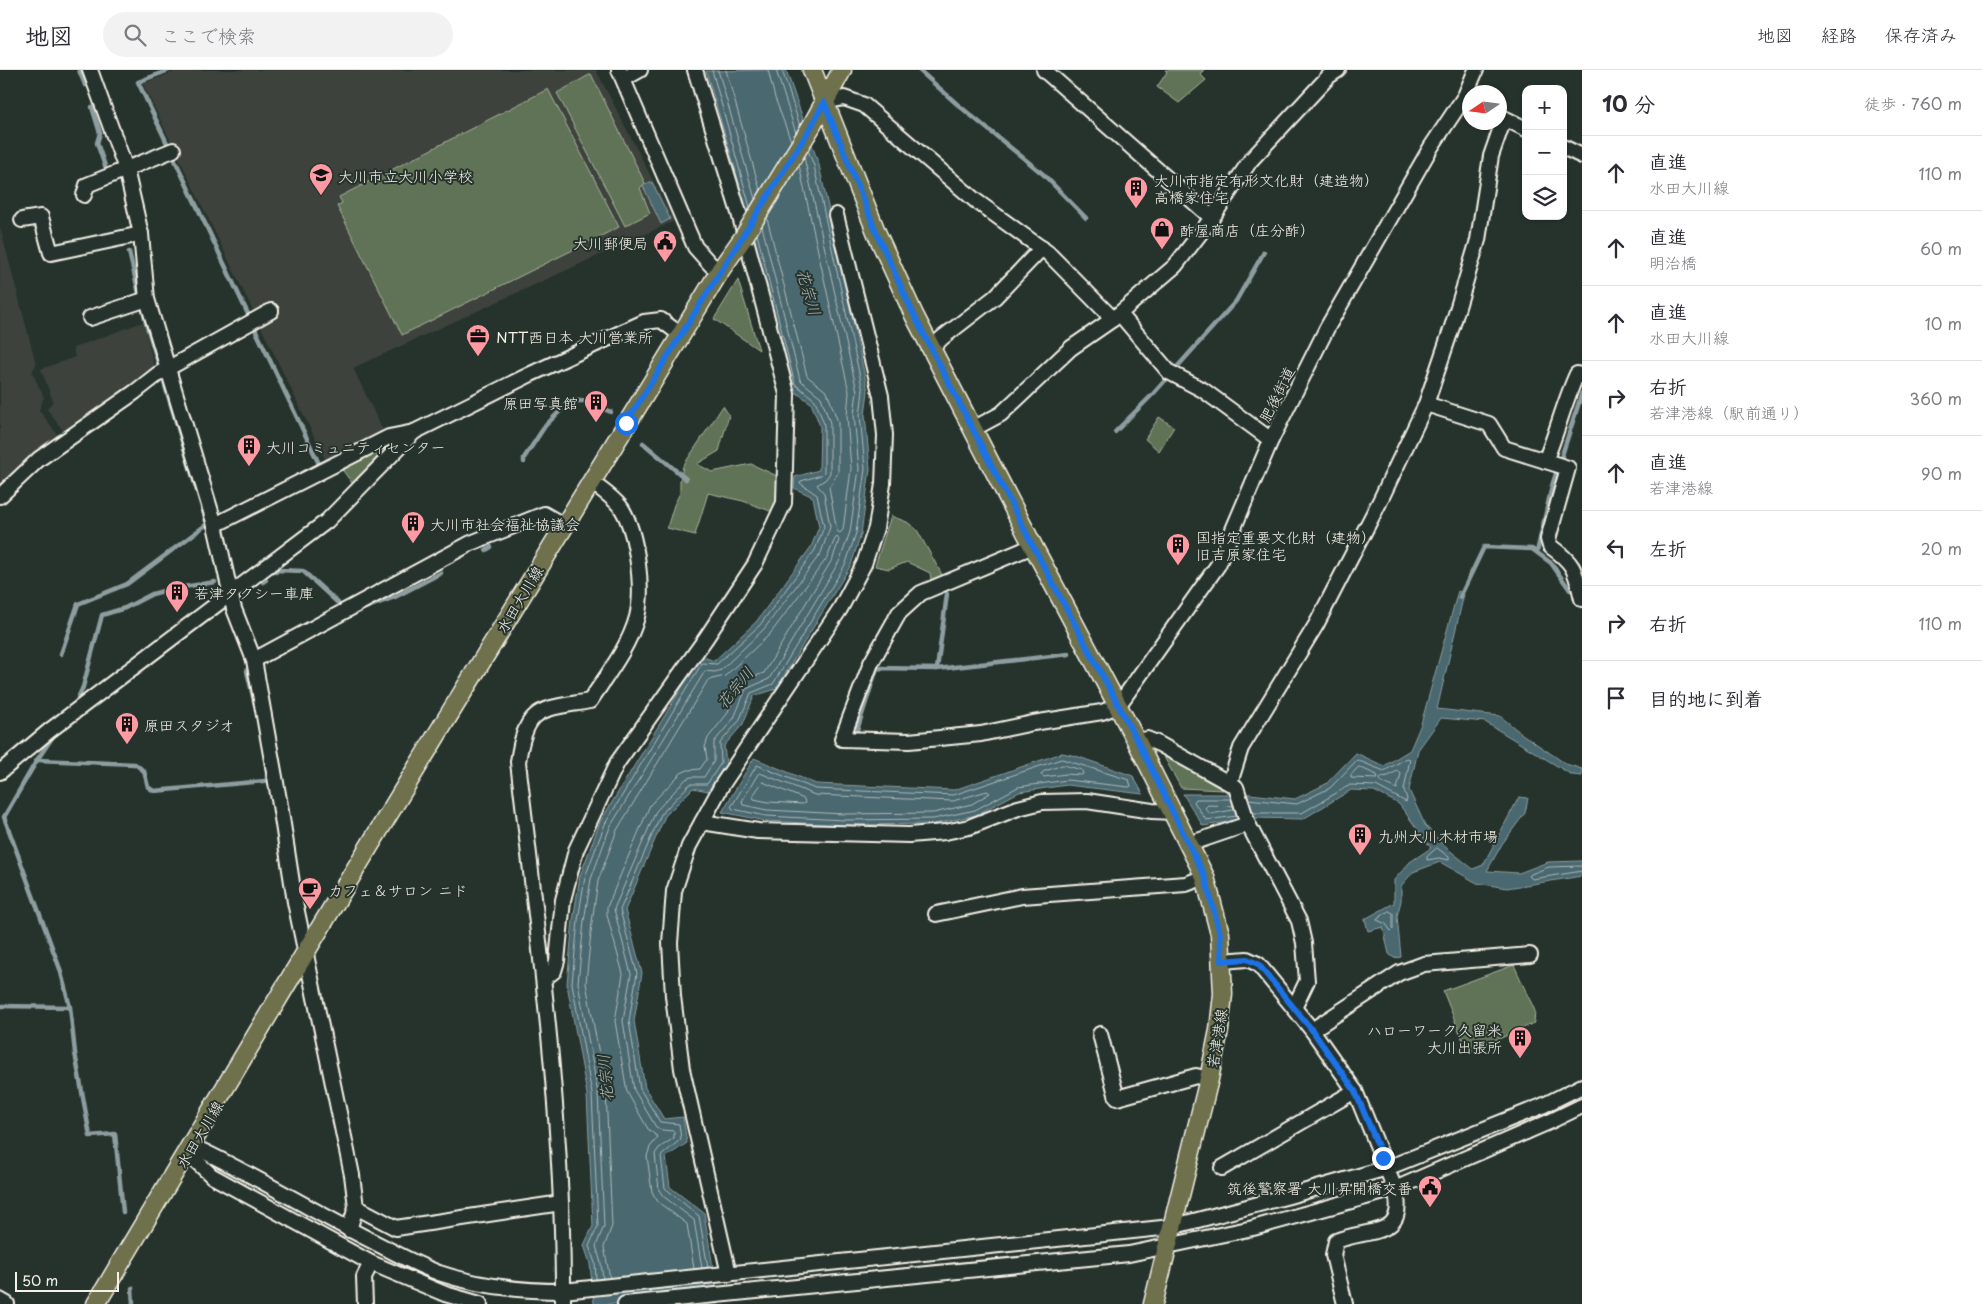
<!DOCTYPE html>
<html lang="ja">
<meta charset="utf-8">
<style>
:root{--surface:#fff;--page:#f2f2f3;--text:#2b2b33;--muted:#7c7c81;--line:#e1e1e2}
body{margin:0;font-family:"Playpen Sans","Klee One",sans-serif;background:var(--page);color:var(--text)}
.controls{position:absolute;right:15px;top:15px;display:grid;overflow:hidden;border-radius:10px;box-shadow:0 1px 4px #0004}
.controls button{width:45px;height:45px;display:grid;place-items:center;padding:0;border:0;border-bottom:1px solid var(--line);background:var(--surface);color:var(--text);font:25px sans-serif}
.compass{position:absolute;left:1462px;top:15px;width:45px;height:45px;border-radius:50%;background:var(--surface);box-shadow:0 1px 4px #0004;rotate:257deg}
.scale{position:absolute;left:15px;bottom:12px;width:104px;box-sizing:border-box;padding-left:5px;border:2px solid #f4f1e8;border-top:0;font-size:14px;line-height:18px;white-space:nowrap;color:#f4f1e8;-webkit-text-stroke:4px #26332d;paint-order:stroke}
.stop{position:absolute;width:15px;height:15px;margin:-11px;border:4px solid #1a73e8;border-radius:50%;background:#fff}
.stop.end{background:#1a73e8;border-color:#fff;box-shadow:0 1px 5px #0008}
.list{margin:0;padding:0;list-style:none}
h2{display:flex;justify-content:space-between;align-items:center;height:65px;margin:0;padding:0 20px;font-size:21px}
h2 small{font-size:16px;font-weight:400;color:var(--muted)}
.list li{display:grid;grid-template-columns:32px 1fr auto;gap:15px;align-items:center;box-sizing:border-box;height:75px;padding:0 20px;border-top:1px solid var(--line)}
.list b{display:block;font-size:19px;white-space:nowrap}
.list p{margin:0;font-size:16px;white-space:nowrap;color:var(--muted)}
.list em{font-size:16px;font-style:normal;color:var(--muted)}
.icon{flex:none;width:28px;height:28px;fill:none;stroke:currentColor;stroke-width:2;stroke-linecap:round;stroke-linejoin:round}
.map{position:relative;flex:none;width:1582px;height:1234px;overflow:hidden}
header{display:flex;align-items:center;gap:30px;box-sizing:border-box;height:70px;padding:0 25px;background:var(--surface);border-bottom:1px solid var(--line)}
header strong{font-size:24px}
nav{display:flex;gap:28px;margin-inline-start:auto;font-size:18px}
.search{width:350px;height:45px;background:var(--page);display:flex;align-items:center;gap:12px;box-sizing:border-box;padding:0 18px;border-radius:28px;color:var(--muted);font-size:19px}
main{display:flex}
aside{flex:1;background:var(--surface)}
.map>svg:first-child{display:block}
.built{fill:#3c433c}
.green{fill:#607356;stroke:#aab29f}
.water{fill:#4a6770;stroke:#8e9ea0}
.lines{fill:none;stroke-linecap:round;stroke-linejoin:round}
.shore{stroke:#b0bab8;stroke-width:1}
.stream{stroke:#8e9ea0;stroke-width:4.5}
.minor-casing{stroke:#f4f1e8;stroke-width:18}
.major-casing{stroke:#f4f1e8;stroke-width:21}
.minor{stroke:#26332d;stroke-width:14}
.major{stroke:#6e714b;stroke-width:18}
.major-bridge-casing{stroke:#f4f1e8;stroke-width:21;stroke-linecap:butt}
.major-bridge{stroke:#6e714b;stroke-width:18}
.route{stroke:#1a73e8;stroke-width:6}
.labels{text-anchor:middle;dominant-baseline:central;stroke-width:4;stroke-linejoin:round;paint-order:stroke}
.poi-label{font-size:15px;fill:#f4f1e8;stroke:#26332d;text-anchor:start}
.street-label{font-size:15px;fill:#f4f1e8;stroke:#26332d}
.water-label{font-size:16px;font-style:italic;fill:#b0bab8;stroke:#26332d}
</style>
<header>
<strong>地図</strong>
<div class="search"><svg class="icon" aria-label="search" viewBox="0 0 24 24"><circle cx="10" cy="10" r="6"/><path d="M15 15l6 6"/></svg>ここで検索</div>
<nav><a>地図</a><a>経路</a><a>保存済み</a></nav>
</header>
<main>
<div class="map">
<svg width="1582" height="1234" viewBox="0 0 1582 1234">
<rect width="100%" height="100%" fill="#26332d"/>
<filter id="ink" filterUnits="userSpaceOnUse"><feTurbulence type="fractalNoise" baseFrequency=".02" numOctaves="2"/><feDisplacementMap in="SourceGraphic" scale="10" xChannelSelector="R" yChannelSelector="G"/><feConvolveMatrix kernelMatrix="1 2 1 2 8 2 1 2 1" color-interpolation-filters="sRGB"/></filter>
<g filter="url(#ink)">
<!-- built -->
<g class="built">
<path d="M179 0H596L674 151 353 298 384 363 365 375 326 391 143 14Z"/>
<path d="M0 157 36 294 32 302 44 327 39 340 60 368 0 419Z"/>
<path d="M143 252 155 299 64 362 47 339 53 331 41 299 75 287 73 278Z"/>
</g>
<!-- green -->
<g class="green">
<path d="M1165 0H1204L1200 4 1206 10 1179 33 1157 17 1167 2Z"/>
<path d="M591 4 645 113 640 118 650 143 625 156 557 23Z"/>
<path d="M548 19 619 157 402 265 337 136 342 133 339 127Z"/>
<path d="M738 210 759 280 714 249Z"/>
<path d="M723 336 729 345 719 381 697 394 712 402 751 394 777 406 776 430 773 442 743 431 708 423 695 465 667 458 674 435 680 423V411L683 396Z"/>
<path d="M1159 347 1174 357 1159 381 1145 369Z"/>
<path d="M374 381 378 386 352 413 341 398Z"/>
<path d="M891 446 907 452 917 460 945 510 932 515 930 503 907 492 889 499 875 496Z"/>
<path d="M1163 685 1223 720 1181 718Z"/>
<path d="M1514 895 1535 941 1534 953 1468 983 1443 921Z"/>
</g>
<!-- water -->
<g class="water">
<path d="M786 0 819 95 868 321 865 345 870 399 861 464 851 495 776 619 754 626 743 654 724 676 726 694 708 721 693 718 665 746 625 840 642 903 634 951 645 1018 664 1049 683 1047 687 1073 666 1087 670 1117 704 1143 719 1234H594L590 1194 584 1175 593 1156 587 1024 567 914 573 850 580 806 600 752 701 586 714 591 756 552 811 477 819 457 813 427 794 418 795 407 819 400 820 356 811 333 790 318 735 98 706 1Z"/>
<path d="M652 112 670 149 661 154 643 116Z"/>
<path d="M1458 521 1464 524 1437 639 1500 646 1522 664 1566 694 1582 699V706L1572 705 1485 652 1441 648 1418 680 1409 720 1425 755 1443 775 1473 799 1483 795 1519 727 1528 728 1525 743 1502 774 1487 801 1519 803 1548 792 1582 791V806L1507 818 1477 813 1440 792 1413 802 1401 816V831L1397 846 1401 887 1394 888 1389 884 1383 857 1368 861 1365 849 1394 833V810L1410 792 1431 778 1399 734 1374 721 1351 720 1303 749 1253 748 1203 756 1183 724H1250L1295 729 1326 714 1356 683 1384 696 1410 680 1421 654Z"/>
<path d="M1062 683 1076 686 1133 706 1143 724 1067 715 1019 722 976 745 934 754 844 755 766 751 722 742 754 688 816 714 954 720Z"/>
</g>
<g class="lines">
<!-- shore -->
<g class="shore">
<path d="M712 0 750 137"/>
<path d="M718 0 755 129"/>
<path d="M726 0 760 120"/>
<path d="M768 0 775 28 791 71"/>
<path d="M776 0 796 63"/>
<path d="M782 0 800 56"/>
<path d="M767 148 807 306 827 322 838 352V403L829 417 837 461 840 463 843 460 851 399 847 346 849 322 799 95"/>
<path d="M1062 689 1129 710 1131 716 1129 717 1067 710 1018 717 975 740 933 749 844 750 766 746 733 739 731 737 757 695 815 719 953 725Z"/>
<path d="M1063 695 1082 700 1083 704 1081 705 1066 704 1044 707 1041 705 1043 702Z"/>
<path d="M1359 697 1377 705 1378 709 1351 708V705Z"/>
<path d="M1398 701 1401 704 1397 719 1380 711 1381 707 1388 706Z"/>
<path d="M760 703 815 725 953 731 987 721 990 723 972 734 933 743 844 744 767 740 743 735 742 731 758 704Z"/>
<path d="M763 712 804 729 805 733 803 734 768 732 754 729 753 726Z"/>
<path d="M1231 729H1196L1194 732 1206 750 1237 746"/>
<path d="M1248 729 1297 734 1330 718 1357 690 1384 701 1407 688 1410 689 1404 720 1407 729 1406 732 1376 716 1350 715 1302 743H1253"/>
<path d="M1234 736 1208 735 1205 738 1210 744 1233 740 1234 738"/>
<path d="M1437 778 1449 787V790L1439 788 1427 790V787Z"/>
<path d="M1582 796 1549 797 1531 804 1529 806 1532 809 1582 801"/>
<path d="M1389 841 1393 843V859L1391 861 1386 854 1377 850Z"/>
<path d="M702 1198 694 1150 663 1126 659 1120 655 1084 659 1078 674 1068V1061L662 1060 656 1057 634 1020 623 951 631 904 614 839 656 741 686 709 691 707H704L714 691V672L734 648 746 619 769 609 840 490 850 462 859 399 854 345 857 321 804 87"/>
<path d="M708 1198 699 1146 665 1118 661 1086 681 1069 679 1054 660 1052 640 1019 629 951 637 903 620 840 661 744 690 714H707L721 693 720 673 739 651 751 623 773 614 846 493 856 463 865 399 860 345 863 321 814 96 808 80"/>
<path d="M610 1208 604 1177 612 1156 606 1022 586 913 592 852 598 811 617 760 708 610 725 606 770 564 827 488 835 469 837 467 839 470 833 488 764 603 746 609 739 616 727 644 708 668 705 677 707 689 700 699 688 700 681 703 650 735 607 837V845L623 904 615 951 627 1022 648 1059 658 1067 650 1077 647 1086 652 1122 658 1132 687 1154 694 1199"/>
<path d="M596 1209 595 1193 589 1176 598 1156 592 1024 572 913 578 850 585 807 605 754 702 593 717 594 760 555 815 480 824 457 817 425 800 413 801 411 821 405 824 402V354L815 330 795 314 757 164"/>
<path d="M603 1209 601 1193 596 1176 604 1156 598 1023 578 913 584 851 591 809 610 757 705 601 715 602 721 600 764 559 821 483 830 457 824 423 817 415 826 409 830 403V353L821 327 800 310 762 156"/>
</g>
<!-- stream -->
<g class="stream">
<path d="M79 0 85 15"/>
<path d="M169 0 138 12 320 396"/>
<path d="M919 0 957 34 1043 104 1086 148"/>
<path d="M92 37 100 63 97 73 105 96"/>
<path d="M1115 362 1153 324 1236 231 1264 182"/>
<path d="M643 373 686 409"/>
<path d="M524 392V388L545 356 570 331H585L611 342"/>
<path d="M486 480 491 477"/>
<path d="M1537 482 1552 416 1582 323"/>
<path d="M276 502 278 500 303 501 338 533"/>
<path d="M263 512 266 510"/>
<path d="M1460 527 1484 477 1532 479 1551 493 1570 520"/>
<path d="M360 540 395 527 441 503"/>
<path d="M61 584 78 534 127 514 207 454 146 253 129 182"/>
<path d="M250 594 247 601 255 635"/>
<path d="M937 599 947 524"/>
<path d="M75 635 83 617 102 545 125 538 152 524 171 519 215 512"/>
<path d="M56 662 37 690 4 747 60 899 70 937 75 983 90 1066 115 1064 123 1142"/>
<path d="M856 663 877 598 937 599 1069 584"/>
<path d="M37 690 135 694 144 701 148 717 154 721 265 711 267 709V697"/>
<path d="M0 936 70 937"/>
<path d="M132 1218 133 1234"/>
</g>
<!-- minor casing -->
<g class="minor-casing">
<g id="minor">
<path d="M90 0 126 99 141 164 147 229 215 455 234 539 254 590 280 735 295 832 352 1105 356 1137 349 1160"/>
<path d="M619 0 695 177 711 195 721 199"/>
<path d="M1044 0 1212 148"/>
<path d="M624 9 640 0"/>
<path d="M824 32 844 28 864 35 976 131 1048 183 1113 249"/>
<path d="M1500 46 1526 59"/>
<path d="M1563 77 1582 86"/>
<path d="M84 125 87 115 173 80"/>
<path d="M22 150 41 147 51 183 141 164"/>
<path d="M1120 244 1169 302 1203 320 1271 370"/>
<path d="M90 248 147 229"/>
<path d="M932 278 942 268 995 227 1042 178"/>
<path d="M1426 334 1489 354 1504 378 1568 398 1548 469 1550 476C1575 494 1575 500 1582 529"/>
<path d="M973 359 1001 344 1071 278 1113 249 1175 196 1212 148 1250 91 1329 6 1338 0"/>
<path d="M1545 391C1557 363 1564 332 1577 304L1582 306"/>
<path d="M0 426 39 389 135 322 158 304 271 241"/>
<path d="M215 455 389 367 414 362 531 304 644 252 661 250 681 265"/>
<path d="M1033 476 921 523 899 543 871 593 842 669 909 671 981 664 1033 653 1102 642 1118 636 1218 495 1271 370 1327 258 1431 77 1465 26 1476 0"/>
<path d="M254 590 471 473 544 444 563 455"/>
<path d="M1137 672 1147 669 1159 674 1236 717 1248 754 1299 851 1304 873 1307 911 1294 938"/>
<path d="M0 702 49 661 327 451 414 362"/>
<path d="M1230 713 1241 678 1316 555 1379 433 1426 334 1452 257 1478 170 1491 86 1504 49"/>
<path d="M702 752 758 761 909 765 945 762 969 757 1018 738 1042 732 1087 731 1152 741 1174 742"/>
<path d="M1189 774 1248 754"/>
<path d="M936 844 1022 826 1186 814 1205 807"/>
<path d="M1222 891 1247 889 1258 894 1312 960 1355 1021 1395 1119C1409 1169 1367 1158 1336 1171L1333 1185 1345 1234"/>
<path d="M544 909 554 901 557 891 563 830 576 780 617 693 706 568 755 494 784 433 787 324 739 143 695 0"/>
<path d="M1312 960 1399 903 1424 894 1530 885"/>
<path d="M1100 964 1117 1028 1196 1006 1209 1009"/>
<path d="M189 1081H203C261 1109 316 1143 374 1172 395 1183 417 1195 439 1203 478 1216 522 1221 563 1221L1171 1157 1289 1126 1387 1098 1542 1036 1582 1016"/>
<path d="M189 1081 196 1091 212 1106 371 1193 445 1224 480 1234"/>
<path d="M1222 1098 1355 1021"/>
<path d="M356 1137 396 1158 561 1133"/>
<path d="M729 1204 682 999 673 926 670 873 674 821 689 776 722 715 840 539 864 494 876 458 883 414 885 365 881 326 836 145"/>
<path d="M0 1230 7 1234"/>
<path d="M365 1234 364 1207 371 1193"/>
<path d="M563 1234C564 1053 539 872 518 692 526 635 540 640 590 631 607 605 629 577 637 547 644 519 637 464 622 439 617 431 599 417 590 412"/>
<path d="M625 1234 1129 1184 1253 1158 1395 1119 1549 1052 1582 1036"/>
</g>
</g>
<!-- major casing -->
<g class="major-casing">
<g id="major">
<path d="M812 0 877 164 914 245 1033 476 1137 672 1205 807 1220 864 1223 924 1219 960 1209 1009 1153 1234"/>
<path d="M811 57 842 0"/>
<path d="M96 1234C164 1121 231 1008 298 895 437 661 581 431 721 199L743 168"/>
</g>
</g>
<!-- minor -->
<use href="#minor" class="minor"/>
<!-- major -->
<use href="#major" class="major"/>
<!-- major-bridge casing -->
<g class="major-bridge-casing">
<path id="major-bridge" d="M743 168 811 57"/>
</g>
<!-- major-bridge -->
<use href="#major-bridge" class="major-bridge"/>
</g>
</g>
<g class="lines" filter="url(#ink)">
<!-- route -->
<path class="route" d="M626 353 811 57 824 32 877 164 914 245 1033 476 1138 672 1205 807 1220 864 1222 891 1247 889 1258 894 1312 960 1355 1021 1383 1088"/>
</g>
<!-- icons -->
<defs>
<g id="school-pin" transform="scale(1.25)"><path d="M0 17L-7.5 6A9.5 9.5 0 1 1 7.5 6Z" fill="#ff9aa2" stroke="#26332d"/><path d="M0-5L7-2L0 1L-7-2ZM-4 1L0 2.5L4 1V4Q0 6-4 4Z" fill="#111"/></g>
<g id="building-pin" transform="scale(1.25)"><path d="M0 17L-7.5 6A9.5 9.5 0 1 1 7.5 6Z" fill="#ff9aa2" stroke="#26332d"/><path d="M-4-6H4V6H1V3H-1V6H-4ZM-2.5-4.3h1.7v1.8h-1.7ZM.8-4.3h1.7v1.8H.8ZM-2.5-1h1.7V.8h-1.7ZM.8-1h1.7V.8H.8Z" fill="#111"/></g>
<g id="shop-pin" transform="scale(1.25)"><path d="M0 17L-7.5 6A9.5 9.5 0 1 1 7.5 6Z" fill="#ff9aa2" stroke="#26332d"/><path d="M-5-2.5h2.3a2.7 3.5 0 0 1 5.4 0H5L5.5 6h-11ZM-1.5-2.5h3a1.5 2.3 0 0 0-3 0Z" fill="#111"/></g>
<g id="civic-pin" transform="scale(1.25)"><path d="M0 17L-7.5 6A9.5 9.5 0 1 1 7.5 6Z" fill="#ff9aa2" stroke="#26332d"/><path d="M-.6-6.5H3V-4.5H.6V-3L4-1V1h2V6H-6V1h2V-1L-.6-3ZM-1.2 2.5V6h2.4V2.5Z" fill="#111"/></g>
<g id="office-pin" transform="scale(1.25)"><path d="M0 17L-7.5 6A9.5 9.5 0 1 1 7.5 6Z" fill="#ff9aa2" stroke="#26332d"/><path d="M-6-3h4V-5.5h4V-3h4V5H-6ZM-1-4.5V-3h2v-1.5ZM-6 0V1H6V0Z" fill="#111"/></g>
<g id="cafe-pin" transform="scale(1.25)"><path d="M0 17L-7.5 6A9.5 9.5 0 1 1 7.5 6Z" fill="#ff9aa2" stroke="#26332d"/><path d="M-5.5-4.5H6V0H3Q3 3.5 0 3.5H-2.5Q-5.5 3.5-5.5 0ZM3-3.2v2h1.7v-2ZM-6 4.5H4V6H-6Z" fill="#111"/></g>
</defs>
<g fill-rule="evenodd">
<use href="#school-pin" x="321" y="105"/>
<use href="#building-pin" x="1136" y="118"/>
<use href="#shop-pin" x="1162" y="159"/>
<use href="#civic-pin" x="665" y="172"/>
<use href="#office-pin" x="478" y="266"/>
<use href="#building-pin" x="596" y="332"/>
<use href="#building-pin" x="249" y="376"/>
<use href="#building-pin" x="413" y="453"/>
<use href="#building-pin" x="1178" y="475"/>
<use href="#building-pin" x="177" y="522"/>
<use href="#building-pin" x="127" y="654"/>
<use href="#building-pin" x="1360" y="765"/>
<use href="#cafe-pin" x="310" y="819"/>
<use href="#building-pin" x="1520" y="968"/>
<use href="#civic-pin" x="1430" y="1117"/>
</g>
<g class="labels">
<!-- poi labels -->
<g class="poi-label">
<text x="338" y="105">大川市立大川小学校</text>
<text x="1154" y="109">大川市指定有形文化財（建造物）<tspan x="1154" dy="17">高橋家住宅</tspan></text>
<text x="1180" y="159">酢屋商店（庄分酢）</text>
<text x="648" y="172" text-anchor="end">大川郵便局</text>
<text x="496" y="266">NTT西日本 大川営業所</text>
<text x="578" y="332" text-anchor="end">原田写真館</text>
<text x="266" y="376">大川コミュニティセンター</text>
<text x="430" y="453">大川市社会福祉協議会</text>
<text x="1196" y="466">国指定重要文化財（建物）<tspan x="1196" dy="17">旧吉原家住宅</tspan></text>
<text x="194" y="522">若津タクシー車庫</text>
<text x="144" y="654">原田スタジオ</text>
<text x="1378" y="765">九州大川木材市場</text>
<text x="328" y="819">カフェ＆サロン ニド</text>
<text x="1502" y="959" text-anchor="end">ハローワーク久留米<tspan x="1502" dy="17">大川出張所</tspan></text>
<text x="1412" y="1117" text-anchor="end">筑後警察署 大川昇開橋交番</text>
</g>
<!-- street labels -->
<g class="street-label">
<text transform="translate(1276 324) rotate(-63)">肥後街道</text>
<text transform="translate(519 529) rotate(-59)">水田大川線</text>
<text transform="translate(1216 968) rotate(-81)">若津港線</text>
<text transform="translate(199 1064) rotate(-59)">水田大川線</text>
</g>
<!-- water labels -->
<g class="water-label">
<text transform="translate(810 222) rotate(74)">花宗川</text>
<text transform="translate(734 617) rotate(-50)">花宗川</text>
<text transform="translate(604 1008) rotate(-95)">花宗川</text>
</g>
</g>
</svg>
<div class="controls">
<button>+</button>
<button>−</button>
<button><svg class="icon" aria-label="layers" viewBox="0 0 24 24"><path d="M12 4l9 5-9 5-9-5zM3 14l9 5 9-5"/></svg></button>
</div>
<svg class="compass" viewBox="-18 -18 36 36"><path d="M0-13l5 13h-10z" fill="#e53935"/><path d="M0 13l5-13h-10z" fill="#7c7c81"/></svg>
<div class="scale">50 m</div>
<div class="stop" style="left:626px;top:353px"></div>
<div class="stop end" style="left:1383px;top:1088px"></div>
</div>
<aside>
<h2>10 分<small>徒歩 · 760 m</small></h2>
<ul class="list">
<li><svg class="icon" aria-label="ahead" viewBox="0 0 24 24"><path d="M12 20V5M6 11l6-6 6 6"/></svg><div><b>直進</b><p>水田大川線</p></div><em>110 m</em></li>
<li><svg class="icon" aria-label="ahead" viewBox="0 0 24 24"><path d="M12 20V5M6 11l6-6 6 6"/></svg><div><b>直進</b><p>明治橋</p></div><em>60 m</em></li>
<li><svg class="icon" aria-label="ahead" viewBox="0 0 24 24"><path d="M12 20V5M6 11l6-6 6 6"/></svg><div><b>直進</b><p>水田大川線</p></div><em>10 m</em></li>
<li><svg class="icon" aria-label="right" viewBox="0 0 24 24"><path d="M7 20v-9h11M14 6l5 5-5 5"/></svg><div><b>右折</b><p>若津港線（駅前通り）</p></div><em>360 m</em></li>
<li><svg class="icon" aria-label="ahead" viewBox="0 0 24 24"><path d="M12 20V5M6 11l6-6 6 6"/></svg><div><b>直進</b><p>若津港線</p></div><em>90 m</em></li>
<li><svg class="icon" aria-label="left" viewBox="0 0 24 24"><path d="M17 20v-9H6M10 6l-5 5 5 5"/></svg><div><b>左折</b></div><em>20 m</em></li>
<li><svg class="icon" aria-label="right" viewBox="0 0 24 24"><path d="M7 20v-9h11M14 6l5 5-5 5"/></svg><div><b>右折</b></div><em>110 m</em></li>
<li><svg class="icon" aria-label="arrive" viewBox="0 0 24 24"><path d="M6 21V4h12l-3 4 3 4H6"/></svg><div><b>目的地に到着</b></div></li>
</ul>
</aside>
</main>
